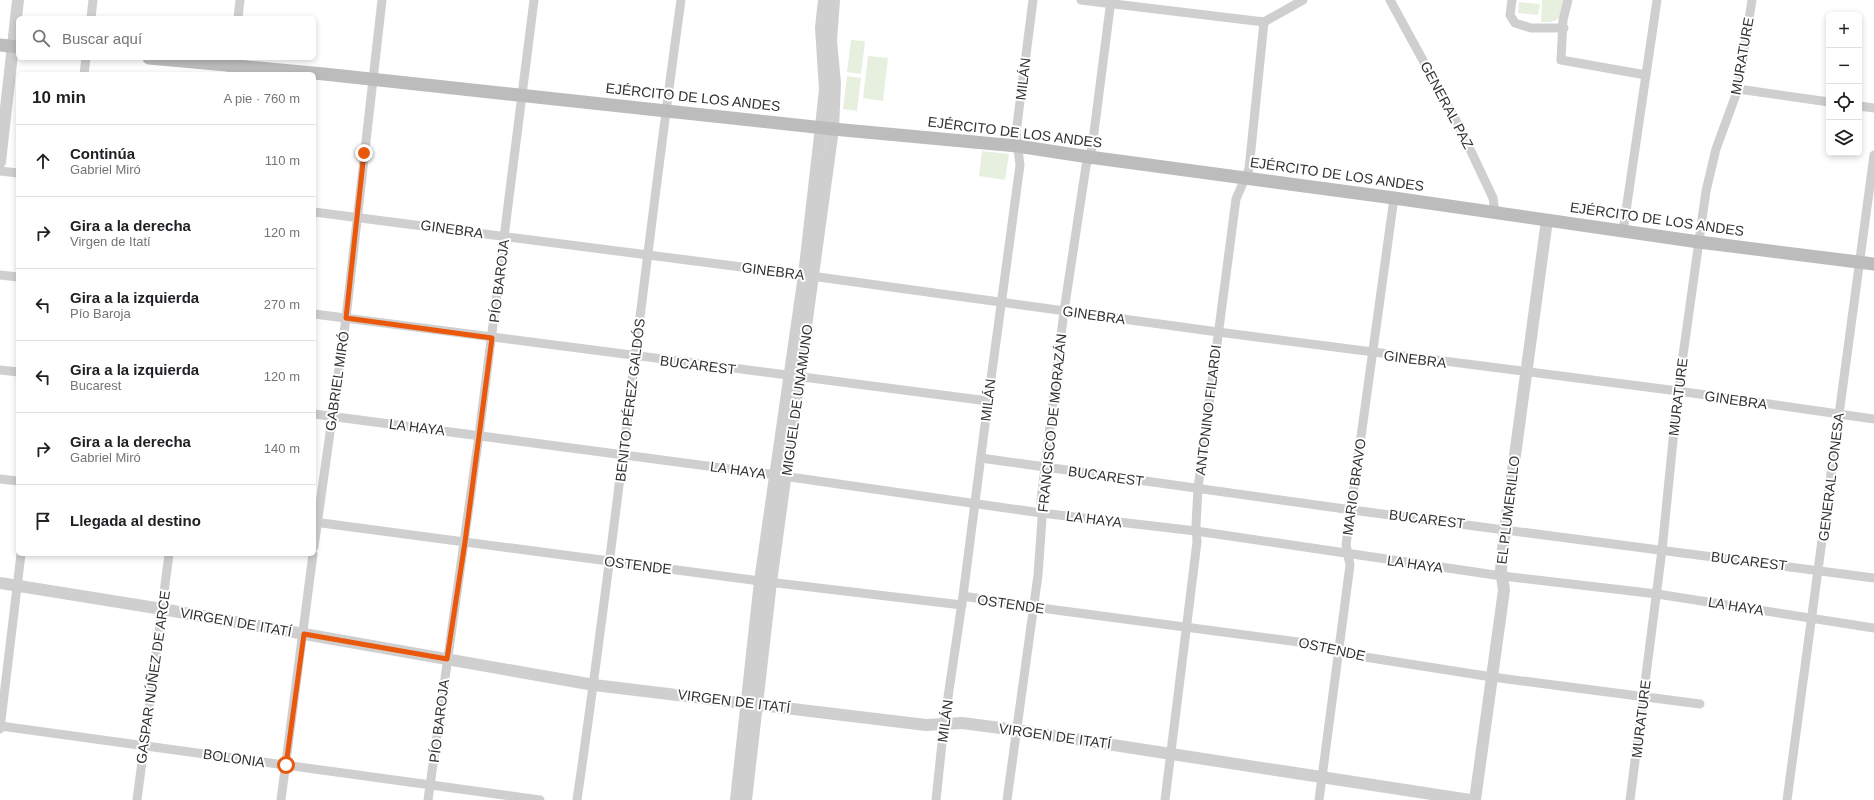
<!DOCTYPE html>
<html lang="es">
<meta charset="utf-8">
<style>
:root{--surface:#fff;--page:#f2f2f2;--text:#202124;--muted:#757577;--line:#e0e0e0}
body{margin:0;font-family:Arial,sans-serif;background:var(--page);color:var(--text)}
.controls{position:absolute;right:12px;top:12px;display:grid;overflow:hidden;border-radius:6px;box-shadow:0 2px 6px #0003}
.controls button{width:36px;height:36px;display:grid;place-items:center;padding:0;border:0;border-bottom:1px solid var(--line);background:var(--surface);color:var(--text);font:20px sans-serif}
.stop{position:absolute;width:12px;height:12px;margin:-9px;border:3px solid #ea580c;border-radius:50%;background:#fff}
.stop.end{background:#ea580c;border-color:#fff;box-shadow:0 1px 4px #0008}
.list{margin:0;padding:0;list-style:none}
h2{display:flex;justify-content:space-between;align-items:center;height:52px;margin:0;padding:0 16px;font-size:17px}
h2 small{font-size:13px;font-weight:400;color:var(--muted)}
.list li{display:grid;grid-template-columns:26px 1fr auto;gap:12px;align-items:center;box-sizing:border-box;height:72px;padding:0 16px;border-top:1px solid var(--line)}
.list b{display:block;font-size:15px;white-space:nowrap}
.list p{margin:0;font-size:13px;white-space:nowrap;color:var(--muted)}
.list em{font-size:13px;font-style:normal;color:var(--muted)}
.icon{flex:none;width:22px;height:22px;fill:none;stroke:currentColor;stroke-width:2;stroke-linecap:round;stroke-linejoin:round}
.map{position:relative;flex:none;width:1874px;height:800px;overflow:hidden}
.search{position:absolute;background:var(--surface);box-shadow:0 2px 6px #0003;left:16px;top:16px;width:300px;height:44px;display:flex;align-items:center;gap:10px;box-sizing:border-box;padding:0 14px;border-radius:6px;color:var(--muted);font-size:15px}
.panel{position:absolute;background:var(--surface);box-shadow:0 2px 6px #0003;left:16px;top:72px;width:300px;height:484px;border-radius:6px}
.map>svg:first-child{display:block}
.green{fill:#e7f0df}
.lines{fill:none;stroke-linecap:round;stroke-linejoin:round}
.minor{stroke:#cfcfcf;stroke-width:9}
.tertiary{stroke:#cfcfcf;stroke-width:12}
.secondary{stroke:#bcbcbc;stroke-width:13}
.route{stroke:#ea580c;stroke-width:5}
.labels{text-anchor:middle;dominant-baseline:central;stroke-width:4;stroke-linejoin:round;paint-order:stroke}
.street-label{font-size:14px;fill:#323232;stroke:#fff}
</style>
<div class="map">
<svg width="1874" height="800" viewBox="0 0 1874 800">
<rect width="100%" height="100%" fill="#fff"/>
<!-- green -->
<g class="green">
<path d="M1542 0H1563C1562 17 1560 23 1541 22Z"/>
<path d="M1519 2 1540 4 1538 15 1518 13Z"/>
<path d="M851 40 865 41 861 74 847 72Z"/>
<path d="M868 56 888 58 883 101 863 98Z"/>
<path d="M847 76 861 78 857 111 843 109Z"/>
<path d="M982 151 1009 154 1005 180 979 176Z"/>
</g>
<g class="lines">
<!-- minor -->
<g class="minor">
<path d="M1081 0 1264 22 1303 0"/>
<path d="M1390 0 1460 128 1493 198 1495 213"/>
<path d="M1512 0 1510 15 1515 23 1531 28H1564"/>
<path d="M1568 0 1563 20 1561 60 1646 75"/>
<path d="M91 18 93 0"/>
<path d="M238 18 240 0"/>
<path d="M84 74 86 58"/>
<path d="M231 74 233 58"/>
<path d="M1738 89 1829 102"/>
<path d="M1859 106 1874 108"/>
<path d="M0 171 18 173"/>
<path d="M314 212 804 275 1218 332 1678 391 1874 419"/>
<path d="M1623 231 1657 0"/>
<path d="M0 275 18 277"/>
<path d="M314 314 988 401"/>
<path d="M0 370 18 372"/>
<path d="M314 414 776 475 1041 513 1196 531 1502 576 1657 594 1874 628"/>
<path d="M981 458 1352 510 1874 578"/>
<path d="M0 479 18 481"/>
<path d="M314 522 760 581 962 605"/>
<path d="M314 547 346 318 382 0"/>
<path d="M963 596 1033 607 1329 646 1352 655 1492 677 1700 704"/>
<path d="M0 726 540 800"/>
<path d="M0 729 21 554"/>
<path d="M137 800 169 554"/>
<path d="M281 800 313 554"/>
<path d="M428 800 479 435 534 0"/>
<path d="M577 800C616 534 644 266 681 0"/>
<path d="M936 800 944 724 963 596 988 401 1020 165 1016 133 1033 0"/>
<path d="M1007 800 1038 575 1042 519 1041 500 1064 311 1086 166 1092 148 1111 0"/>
<path d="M1165 800 1197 542 1196 525 1198 488 1236 199 1249 169 1264 22"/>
<path d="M1319 800 1350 565 1346 545 1394 198"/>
<path d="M1630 800 1662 550 1678 391 1706 191 1716 149 1738 89 1752 0"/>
<path d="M1787 800 1874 155"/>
</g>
<!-- tertiary -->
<g class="tertiary">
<path d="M0 162 18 0"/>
<path d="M0 583 162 609 594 685 926 725 962 723 1016 730 1470 800"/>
<path d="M736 800 760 581 804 275 821 127 825 89 821 28 824 0"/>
<path d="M746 800 771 582 833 129 835 83 831 41 834 0"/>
<path d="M1475 800 1504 590 1501 570 1505 529 1547 220"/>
</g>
<!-- secondary -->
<g class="secondary">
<path d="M0 45 18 47"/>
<path d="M149 58 324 74 833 129 1017 146 1089 157 1394 198 1699 242 1874 264"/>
</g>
</g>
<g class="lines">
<!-- route -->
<path class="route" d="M286 765 304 634 447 659 465 542 492 338 346 318 364 153"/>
</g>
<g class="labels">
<!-- street labels -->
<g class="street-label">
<text transform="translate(1742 56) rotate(-80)">MURATURE</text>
<text transform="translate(1023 79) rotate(-83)">MILÁN</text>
<text transform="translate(693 97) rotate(6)">EJÉRCITO DE LOS ANDES</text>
<text transform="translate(1447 105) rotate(62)">GENERAL PAZ</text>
<text transform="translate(1015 132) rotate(7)">EJÉRCITO DE LOS ANDES</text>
<text transform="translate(1337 174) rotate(8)">EJÉRCITO DE LOS ANDES</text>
<text transform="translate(1657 219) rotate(8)">EJÉRCITO DE LOS ANDES</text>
<text transform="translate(452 229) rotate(8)">GINEBRA</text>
<text transform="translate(773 271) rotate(7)">GINEBRA</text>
<text transform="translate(499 281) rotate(-83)">PÍO BAROJA</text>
<text transform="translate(1094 315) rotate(8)">GINEBRA</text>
<text transform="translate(1415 359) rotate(7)">GINEBRA</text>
<text transform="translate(698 365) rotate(7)">BUCAREST</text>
<text transform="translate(337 381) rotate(-82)">GABRIEL MIRÓ</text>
<text transform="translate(1678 397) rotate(-83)">MURATURE</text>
<text transform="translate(630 400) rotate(-83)">BENITO PÉREZ GALDÓS</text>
<text transform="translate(797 400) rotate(-82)">MIGUEL DE UNAMUNO</text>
<text transform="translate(988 400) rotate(-83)">MILÁN</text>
<text transform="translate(1736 400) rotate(8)">GINEBRA</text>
<text transform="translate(1208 410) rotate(-83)">ANTONINO FILARDI</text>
<text transform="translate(1052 423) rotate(-84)">FRANCISCO DE MORAZÁN</text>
<text transform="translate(417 427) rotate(7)">LA HAYA</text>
<text transform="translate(738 470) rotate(8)">LA HAYA</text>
<text transform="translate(1106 476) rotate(8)">BUCAREST</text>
<text transform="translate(1831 477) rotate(-83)">GENERAL CONESA</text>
<text transform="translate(1354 487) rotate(-82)">MARIO BRAVO</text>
<text transform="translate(1508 510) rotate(-83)">EL PLUMERILLO</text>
<text transform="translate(1094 519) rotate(7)">LA HAYA</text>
<text transform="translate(1427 519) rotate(7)">BUCAREST</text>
<text transform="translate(1749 561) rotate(7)">BUCAREST</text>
<text transform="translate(1415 564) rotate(8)">LA HAYA</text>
<text transform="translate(638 565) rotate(7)">OSTENDE</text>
<text transform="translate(1011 604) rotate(8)">OSTENDE</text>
<text transform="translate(1736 606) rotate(9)">LA HAYA</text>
<text transform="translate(236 622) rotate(10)">VIRGEN DE ITATÍ</text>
<text transform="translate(1332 649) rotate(12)">OSTENDE</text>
<text transform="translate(153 677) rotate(-82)">GASPAR NÚÑEZ DE ARCE</text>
<text transform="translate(734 701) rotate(7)">VIRGEN DE ITATÍ</text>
<text transform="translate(1641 719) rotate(-83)">MURATURE</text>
<text transform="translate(439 721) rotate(-83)">PÍO BAROJA</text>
<text transform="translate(945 721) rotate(-82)">MILÁN</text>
<text transform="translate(1055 736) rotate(8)">VIRGEN DE ITATÍ</text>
<text transform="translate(234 758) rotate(8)">BOLONIA</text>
</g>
</g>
</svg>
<div class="controls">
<button>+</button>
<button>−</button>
<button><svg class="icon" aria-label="locate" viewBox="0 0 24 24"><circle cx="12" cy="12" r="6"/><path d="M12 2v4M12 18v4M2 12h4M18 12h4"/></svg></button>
<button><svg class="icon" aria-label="layers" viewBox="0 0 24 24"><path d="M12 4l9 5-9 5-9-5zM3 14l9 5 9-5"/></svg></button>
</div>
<div class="stop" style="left:286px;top:765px"></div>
<div class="stop end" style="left:364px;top:153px"></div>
<div class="search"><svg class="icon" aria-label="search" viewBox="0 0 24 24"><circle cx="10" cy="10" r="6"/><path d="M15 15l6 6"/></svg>Buscar aquí</div>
<section class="panel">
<h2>10 min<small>A pie · 760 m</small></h2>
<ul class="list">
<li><svg class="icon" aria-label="ahead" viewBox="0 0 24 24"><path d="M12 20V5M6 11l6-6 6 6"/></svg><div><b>Continúa</b><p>Gabriel Miró</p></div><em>110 m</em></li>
<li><svg class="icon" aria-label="right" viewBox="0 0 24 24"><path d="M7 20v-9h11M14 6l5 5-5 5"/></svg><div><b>Gira a la derecha</b><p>Virgen de Itatí</p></div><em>120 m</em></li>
<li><svg class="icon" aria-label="left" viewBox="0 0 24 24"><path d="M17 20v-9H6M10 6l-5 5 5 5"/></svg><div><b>Gira a la izquierda</b><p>Pío Baroja</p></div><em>270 m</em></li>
<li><svg class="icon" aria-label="left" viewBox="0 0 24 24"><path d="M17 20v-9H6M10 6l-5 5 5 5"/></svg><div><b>Gira a la izquierda</b><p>Bucarest</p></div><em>120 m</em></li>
<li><svg class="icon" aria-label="right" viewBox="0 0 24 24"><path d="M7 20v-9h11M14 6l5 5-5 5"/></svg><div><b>Gira a la derecha</b><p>Gabriel Miró</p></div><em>140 m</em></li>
<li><svg class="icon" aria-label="arrive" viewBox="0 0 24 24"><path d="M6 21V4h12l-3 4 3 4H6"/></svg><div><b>Llegada al destino</b></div></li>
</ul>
</section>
</div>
